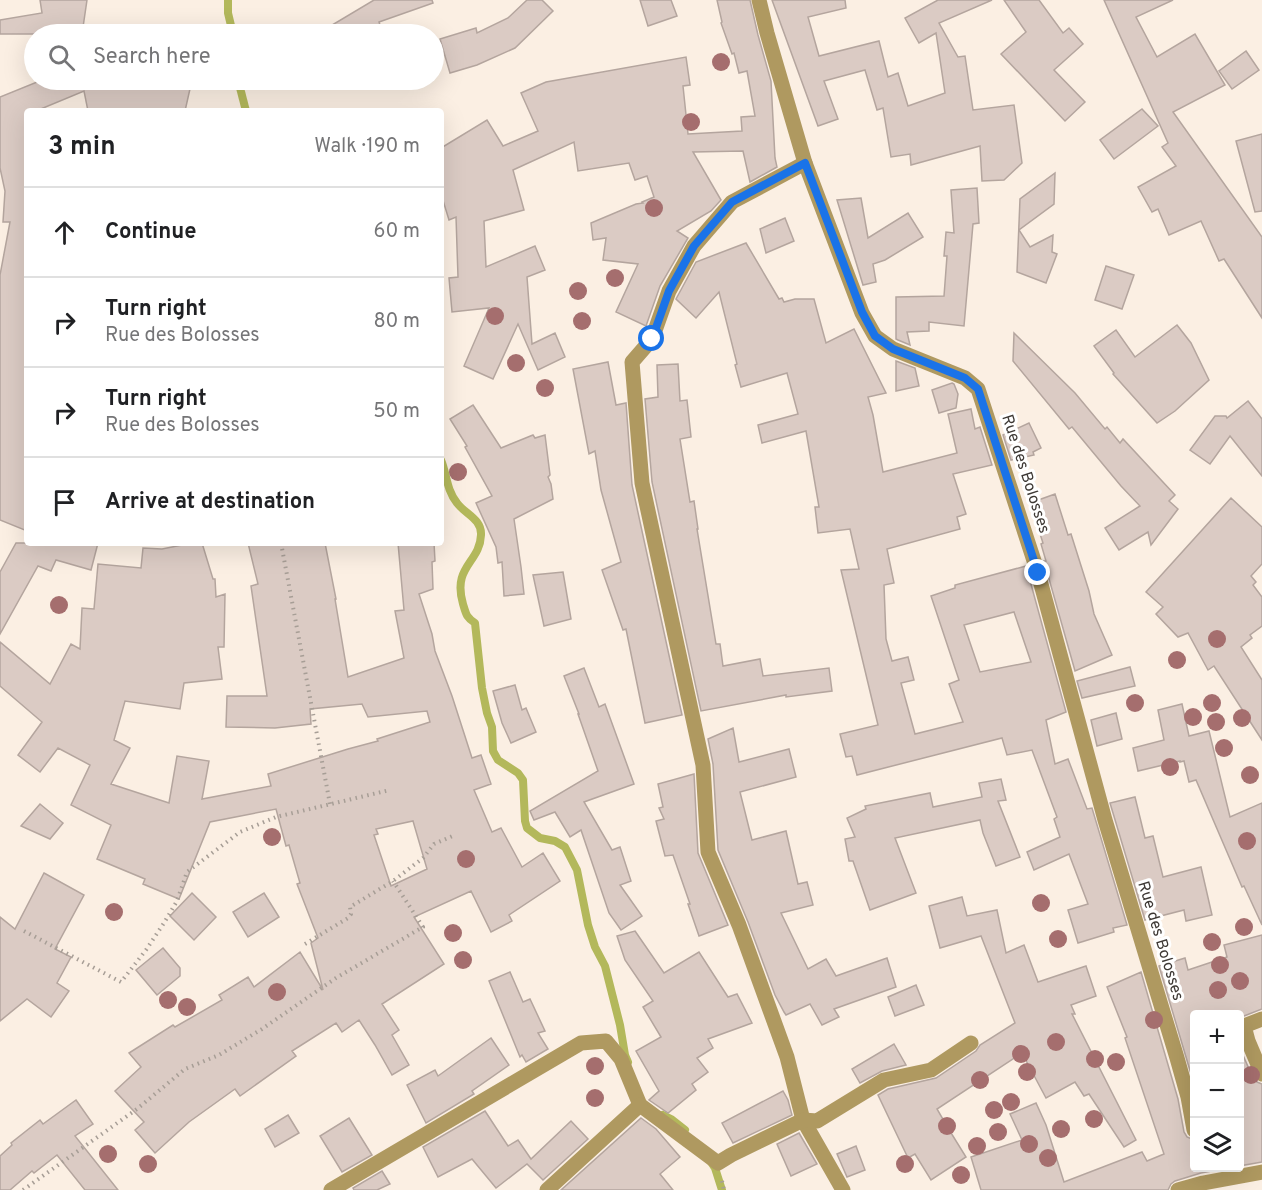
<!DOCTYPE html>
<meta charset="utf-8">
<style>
:root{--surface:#fff;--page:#f6f6f6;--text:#202124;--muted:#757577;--line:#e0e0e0}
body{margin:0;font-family:Overpass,sans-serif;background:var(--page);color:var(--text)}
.controls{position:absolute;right:18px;bottom:18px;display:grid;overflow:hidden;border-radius:6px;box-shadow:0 6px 24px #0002}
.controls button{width:54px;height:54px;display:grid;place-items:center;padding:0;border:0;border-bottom:2px solid var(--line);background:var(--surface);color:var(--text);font:30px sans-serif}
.stop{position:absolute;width:18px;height:18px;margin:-14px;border:4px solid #1a73e8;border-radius:50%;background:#fff}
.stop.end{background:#1a73e8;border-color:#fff;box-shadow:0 2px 6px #0008}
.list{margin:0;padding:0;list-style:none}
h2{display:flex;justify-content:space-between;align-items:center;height:78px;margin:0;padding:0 24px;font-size:26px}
h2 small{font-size:20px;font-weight:400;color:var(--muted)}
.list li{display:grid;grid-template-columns:39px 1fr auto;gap:18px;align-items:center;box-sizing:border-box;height:90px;padding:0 24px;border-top:2px solid var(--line)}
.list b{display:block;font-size:22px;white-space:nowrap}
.list p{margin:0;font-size:20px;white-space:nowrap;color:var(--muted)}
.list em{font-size:20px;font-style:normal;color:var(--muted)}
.icon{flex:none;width:33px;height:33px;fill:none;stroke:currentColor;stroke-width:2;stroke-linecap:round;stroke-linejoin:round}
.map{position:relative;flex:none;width:1262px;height:1190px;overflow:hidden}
.search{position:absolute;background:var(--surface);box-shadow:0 6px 24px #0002;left:24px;top:24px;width:420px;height:66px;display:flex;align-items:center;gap:15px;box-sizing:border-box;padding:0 21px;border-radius:33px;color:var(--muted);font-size:22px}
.panel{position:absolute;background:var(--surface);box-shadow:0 6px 24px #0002;left:24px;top:108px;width:420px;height:438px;border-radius:6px}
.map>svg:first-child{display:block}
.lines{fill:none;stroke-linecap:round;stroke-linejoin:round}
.stream{stroke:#b3b85b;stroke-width:8}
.building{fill:#dbcbc4;stroke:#b4a59e;stroke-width:1.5;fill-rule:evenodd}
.path{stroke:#a79e96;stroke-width:4;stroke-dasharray:1.5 4.5;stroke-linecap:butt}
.minor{stroke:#af9960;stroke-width:15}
.tree{fill:#a56e6e}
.route{stroke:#1a73e8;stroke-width:8}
.labels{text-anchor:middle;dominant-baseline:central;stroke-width:6;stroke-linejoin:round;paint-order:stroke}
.street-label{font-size:16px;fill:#3d3834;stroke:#fff}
</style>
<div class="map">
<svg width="1262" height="1190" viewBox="0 0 1262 1190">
<rect width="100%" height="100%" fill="#fbefe3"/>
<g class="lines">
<!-- stream -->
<g class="stream">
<path d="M228 0V13L233 34"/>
<path d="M238 80 246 111"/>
<path d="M441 460C447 474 446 489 457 503 465 514 482 519 481 535 480 563 452 566 463 604 466 614 466 617 475 623L482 688 487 713 492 727 493 751 498 760 518 773 523 780 525 821 527 828 540 838 555 841 565 847 577 870 588 925 595 947 605 966 620 1025 625 1055 628 1062"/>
<path d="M663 1115 671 1119 685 1130"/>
<path d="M711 1162 715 1168 722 1190"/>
</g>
</g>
<!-- building -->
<g class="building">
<path d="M40 0H87L82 34H0V20L42 13Z"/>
<path d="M374 0H432L433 3 379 22 383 34H317Z"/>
<path d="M527 0H542L553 11 515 48 477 65 450 73 440 39 476 28 477 33 508 18Z"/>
<path d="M640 0H671L677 16 648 26Z"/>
<path d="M717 0H750L758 35 771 81 775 158 777 167 750 182 743 151 693 152 721 200 711 211 677 231 688 238 660 286 646 326 616 312 638 264 603 260 606 238 593 240 591 223 636 204 643 203 642 202 654 197 647 176 635 180 629 163 578 171 574 142 513 170 524 210 484 221 486 267 535 246 545 270 527 277 532 344 555 333 565 357 538 370 518 324 493 379 464 366 489 308 452 312 449 278 458 277 456 217 449 220 441 194V148L487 120 503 146 538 131 521 93 546 82 686 57 690 85 683 86 688 134 742 131 741 117 755 116 747 71 739 73 734 53 732 54 721 23 722 22Z"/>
<path d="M772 0H845L846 8 808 17 819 56 879 41 888 77 898 73 908 106 945 93 936 33 919 43 905 18 938 0H992L939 23 958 57 965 56 973 110 1014 105 1022 163 1004 180 982 181 980 146 911 165 910 154 891 157 883 108 877 110 865 70 824 81 838 119 818 126Z"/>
<path d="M1004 0H1039L1063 33 1069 28 1083 44 1054 70 1085 102 1065 121 1001 54 1026 32Z"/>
<path d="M1104 0H1173L1136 17 1157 57 1195 34 1225 85 1173 112 1262 237V318L1224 259 1219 261 1201 221 1169 235 1158 209 1152 212 1138 187 1176 166 1162 147 1168 143Z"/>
<path d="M1246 51 1259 70 1232 89 1219 71Z"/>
<path d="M42 80H192L185 111H88L84 91 36 111H27V531L0 520V275L10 222H3L5 191 0 168V97Z"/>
<path d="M1142 109 1158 126 1114 159 1100 140Z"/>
<path d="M1262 134V211L1255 212 1236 141Z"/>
<path d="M1055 173 1054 204 1019 230 1030 247 1053 235 1052 252 1057 254 1046 283 1017 272 1020 199Z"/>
<path d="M977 188 979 223 973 224 964 326 929 322V331L907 332 910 345 898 340 896 339V297L944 296 947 256H944L946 232 954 233 951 190Z"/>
<path d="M861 198 868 238 908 213 923 237 885 260 873 264 876 282 863 285 837 200Z"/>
<path d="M785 218 794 241 766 253 760 229Z"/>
<path d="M746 243 779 299 782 298 784 302 795 299H814L826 343 854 329 886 393 868 397 873 415 883 472 957 453 948 414 971 409 975 429 980 427 992 465 953 474 966 514 957 517 960 529 887 549 894 583 884 585 886 639 892 661 908 657 914 680 901 683 915 734 963 722 949 684 959 680 931 596 955 588V585L1026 566 1066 712 1046 720 1055 764 1068 759 1087 809 1092 808 1127 925 1113 928 1114 932 1078 943 1068 910 1088 904 1069 854 1034 870 1027 852 1060 837 1054 819 1057 817 1032 750 1007 755 1002 738 857 775 852 756 846 757 840 734 878 725 841 570 859 569 850 529 818 533 815 507H819L806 431 762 443 758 425 798 414 787 373 741 387 735 365 737 364 719 292 696 318 676 299 696 262ZM1014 612 1031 662 980 672 964 625Z"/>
<path d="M1106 266 1134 275 1122 309 1095 300Z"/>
<path d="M1177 325 1191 343 1209 380 1175 411 1157 423 1113 374 1114 373 1094 346 1116 330 1135 357Z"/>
<path d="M1014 333 1075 393 1105 429 1107 427 1120 443 1123 439 1175 495 1169 501 1178 509 1151 545 1148 532 1119 550 1105 528 1140 506 1121 486 1072 427 1069 429 1013 361Z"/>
<path d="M896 361 915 368 919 386 896 391Z"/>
<path d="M608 362 616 405 626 403 632 485 682 715 645 723 626 629 623 630 602 570 621 562 601 490 595 451 589 454 573 369Z"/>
<path d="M678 364 680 401 687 400 691 437 680 439 690 502 694 501 698 529H697L716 644H720L723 666 760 659 763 676 829 668 832 691 786 697V695L701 711 652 482 645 399 658 397 657 365Z"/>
<path d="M952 383 954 384 958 394 956 408 939 413 932 390Z"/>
<path d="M1248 401 1262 419V476L1230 436 1210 464 1190 450 1215 416H1226L1227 418Z"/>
<path d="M473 405 501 448 533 435 535 438 545 435 550 475 548 477 551 484 553 499 514 519 521 567 524 594 504 596 502 562 498 563 496 547 476 503 492 496 465 447 467 446 450 419Z"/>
<path d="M1029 423 1041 448 1033 452 1034 455 1011 460 1003 435Z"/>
<path d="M1055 494 1068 535 1071 534 1089 591 1094 614 1112 655 1075 671 1044 561H1046L1041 544 1043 543 1030 503Z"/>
<path d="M1231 498 1262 527V564L1251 576 1256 582 1253 585 1262 597V626L1250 635 1252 638 1241 647 1262 680V740L1214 666 1208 670 1188 633 1178 637 1156 614 1163 607 1146 592Z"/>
<path d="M16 543H98L91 570 56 560 51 571 38 566 0 634V572Z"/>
<path d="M192 543H202L213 579H215L216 597 225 594 224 647H218L222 679 184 683 180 709 125 701 114 740 130 748 111 784 169 803 177 756 209 761 202 799 271 786 268 774 348 749 378 741 377 739 430 722 427 711 368 717 362 704 310 709 311 724 275 728 226 727 227 696H267L251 586 258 584 248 543H325L336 599H335L348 677 404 658 395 611 404 610 398 543H434L435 561 432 562 433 589 419 594 432 634 435 651 452 696 472 758 481 755 491 784 474 790 492 832 501 828 522 867 543 853 560 881 509 915 512 921 491 932 471 891 414 917 444 964 382 1004 399 1030 392 1035 409 1065 392 1075 375 1045 359 1020 342 1032 336 1023 292 1051 296 1056 240 1096 235 1089 189 1122 155 1153 135 1130 144 1122 115 1091 141 1067 129 1053 173 1025 175 1027 222 1000 219 995 248 977 254 987 300 952 323 990 311 943 318 938 297 884 300 883 289 845 286 846 276 809 210 822 179 899 143 884 145 879 97 859 111 825 71 805 90 765 58 748 40 772 18 755 42 722 0 686V642L50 684 71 644 80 649 82 608 94 609 98 564 141 568 143 548 162 549ZM413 821 427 869 391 886 374 835 378 834 376 829Z"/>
<path d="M563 572 571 619 544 626 533 575Z"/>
<path d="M1130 667 1135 686 1082 698 1077 681Z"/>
<path d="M584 668 599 707 605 704 634 784 584 802 612 850 620 847 631 881 620 885 642 916 621 930 609 913 581 830 570 837 555 812 534 820 530 811 598 771 578 714H579L564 676Z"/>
<path d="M515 685 522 710 526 708 536 732 511 743 502 723 493 691Z"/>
<path d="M1182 704 1189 736 1209 731 1230 817 1262 803V925L1244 886 1242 887 1196 780 1189 782 1184 761 1180 762V761L1138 771 1133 748 1164 740 1158 710Z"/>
<path d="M1116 713 1122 739 1097 746 1091 720Z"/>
<path d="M733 728 739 762 789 749 796 777 740 792 752 840 786 831 798 884 807 882 813 905 781 913 808 969 826 959 836 976 887 958 896 987 834 1009 839 1017 822 1025 810 1004 786 1015 784 1012 775 995 748 922 718 850 713 764 708 739Z"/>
<path d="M694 774 698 853 728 925 699 936 688 904H690L673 855 665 856 656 821 664 819 659 808 663 807 658 784Z"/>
<path d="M1001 779 1006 800 998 801 1020 857 996 866 983 833 980 820 895 838 916 893 870 910 853 861H849L845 839 855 837 847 818 866 809 865 806 930 793 933 807 982 797 979 783Z"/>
<path d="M1135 797 1145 838 1153 836 1163 877 1201 867 1212 915 1186 921 1184 910 1145 920 1110 803Z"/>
<path d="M40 804 63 823 50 839 21 826Z"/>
<path d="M44 873 84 895 55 949 71 957 57 983 69 991 51 1017 27 999 0 1021V917L15 929Z"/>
<path d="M192 893 216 917 194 940 170 916Z"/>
<path d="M264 893 279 917 248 937 233 912Z"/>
<path d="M962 897 967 916 997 910 1006 953 1024 945 1038 982 1086 966 1096 996 1071 1005 1075 1014H1072L1136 1140 1124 1147 1089 1094 1084 1096 1075 1082 1046 1098 1022 1053 937 1109 948 1128 966 1157 931 1180 915 1154 908 1158 878 1095 888 1089 936 1078 976 1051 980 1045 1015 1023 981 936 940 948 929 906Z"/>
<path d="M635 931 664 973 699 952 728 997 737 994 752 1023 708 1039 713 1048 697 1058 708 1072 692 1084 696 1090 668 1113 649 1100 659 1091 636 1051 661 1037 643 1007 653 1001 625 960 617 936Z"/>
<path d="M1262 935V1009L1239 1018V1014H1194V1084L1159 966 1185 958 1188 970 1227 957 1224 945Z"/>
<path d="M163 948 180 968V976L157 995 136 970Z"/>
<path d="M510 972 523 1002 530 999 545 1031 538 1033 548 1049 526 1062 522 1055 520 1057 489 981Z"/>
<path d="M1141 972 1178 1099 1184 1132 1187 1137 1194 1140V1167H1233L1201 1173 1175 1181 1171 1184 1168 1190H981L971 1157 1022 1140 1010 1114 1036 1103 1046 1125 1064 1182 1142 1152 1147 1161 1164 1154 1125 1038 1127 1037 1107 987Z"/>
<path d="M916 985 924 1005 895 1016 888 997Z"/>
<path d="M491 1038 509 1065 472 1091 474 1094 426 1123 407 1085 435 1070 438 1076Z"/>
<path d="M894 1044 906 1065 882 1071 860 1083 852 1069Z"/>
<path d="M1239 1046 1253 1078 1257 1082 1262 1084V1162L1239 1166Z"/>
<path d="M783 1091 788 1100 792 1115 733 1143 722 1123Z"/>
<path d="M76 1100 93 1124 75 1136 118 1190H85L57 1155 34 1173 32 1171 10 1190H0V1156L12 1145 11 1143 40 1120 43 1124Z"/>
<path d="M485 1111 508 1146 518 1140 531 1159 571 1121 588 1139 543 1180 527 1164 496 1188 472 1159 438 1177 423 1147Z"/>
<path d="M288 1115 299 1133 275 1147 265 1129Z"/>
<path d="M349 1118 372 1155 342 1172 320 1136Z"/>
<path d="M641 1118 656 1129 680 1157 660 1174 673 1190H561Z"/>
<path d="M799 1133 817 1164 791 1176 777 1144Z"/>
<path d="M856 1146 865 1170 847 1177 837 1154Z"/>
<path d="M382 1171 390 1184 377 1190H354L353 1188Z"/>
</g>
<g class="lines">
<!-- path -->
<g class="path">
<path d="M281 543 330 804"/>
<path d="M24 931 121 982 146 950 164 923 177 901 187 872 240 832 276 817 390 790"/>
<path d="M305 944 348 918 351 914 350 907 393 881 423 858 434 844 455 835"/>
<path d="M722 1181 724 1190"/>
<path d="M23 1190 137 1109 185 1069 219 1055 262 1029 336 978 423 927 393 881"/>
</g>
<!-- minor -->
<g class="minor">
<path d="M759 0 767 33 805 163 862 313 875 336 893 349 965 378 978 389 1038 573 1105 820 1177 1058 1188 1097 1194 1130"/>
<path d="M805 163 732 202 694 246 669 291 652 339 632 362 642 483 703 765 708 852 739 925 787 1057 803 1120 843 1190"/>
<path d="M1262 1019 1244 1026 1248 1041 1262 1074"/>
<path d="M331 1190 581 1043 606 1041 621 1059 640 1105 718 1163 731 1155 803 1120 817 1121 884 1080 931 1070 971 1043"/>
<path d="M547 1190 640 1105"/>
<path d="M1178 1190 1203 1183 1262 1172"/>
</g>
</g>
<!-- trees -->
<g class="tree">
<circle cx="721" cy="62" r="9"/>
<circle cx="691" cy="122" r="9"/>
<circle cx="654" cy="208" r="9"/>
<circle cx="615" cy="278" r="9"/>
<circle cx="578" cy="291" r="9"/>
<circle cx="495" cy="316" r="9"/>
<circle cx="582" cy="321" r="9"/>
<circle cx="516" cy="363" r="9"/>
<circle cx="545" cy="388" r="9"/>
<circle cx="458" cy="472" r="9"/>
<circle cx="59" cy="605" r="9"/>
<circle cx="1217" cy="639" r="9"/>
<circle cx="1177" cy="660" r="9"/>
<circle cx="1135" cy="703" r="9"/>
<circle cx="1212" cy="703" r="9"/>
<circle cx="1193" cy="717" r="9"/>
<circle cx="1242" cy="718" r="9"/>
<circle cx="1216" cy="722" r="9"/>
<circle cx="1224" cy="748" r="9"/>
<circle cx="1170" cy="767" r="9"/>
<circle cx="1250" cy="775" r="9"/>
<circle cx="272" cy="837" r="9"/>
<circle cx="1247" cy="841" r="9"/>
<circle cx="466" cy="859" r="9"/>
<circle cx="1041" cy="903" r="9"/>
<circle cx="114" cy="912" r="9"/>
<circle cx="1244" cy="927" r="9"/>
<circle cx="453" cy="933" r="9"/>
<circle cx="1058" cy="939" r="9"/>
<circle cx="1212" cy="942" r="9"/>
<circle cx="463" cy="960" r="9"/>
<circle cx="1220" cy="965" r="9"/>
<circle cx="1240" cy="981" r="9"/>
<circle cx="1218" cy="990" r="9"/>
<circle cx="277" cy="992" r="9"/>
<circle cx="168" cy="1000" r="9"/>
<circle cx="187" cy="1007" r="9"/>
<circle cx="1154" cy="1020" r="9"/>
<circle cx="1056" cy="1042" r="9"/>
<circle cx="1021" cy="1054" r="9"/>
<circle cx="1095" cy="1059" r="9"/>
<circle cx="1116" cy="1062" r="9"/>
<circle cx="595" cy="1066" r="9"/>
<circle cx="1027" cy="1072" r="9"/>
<circle cx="1251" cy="1075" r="9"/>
<circle cx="980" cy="1080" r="9"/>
<circle cx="595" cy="1098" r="9"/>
<circle cx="1011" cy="1102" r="9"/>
<circle cx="994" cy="1110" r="9"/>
<circle cx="1094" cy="1119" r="9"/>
<circle cx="947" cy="1126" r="9"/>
<circle cx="1061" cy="1129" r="9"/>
<circle cx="998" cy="1132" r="9"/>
<circle cx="1029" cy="1144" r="9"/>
<circle cx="977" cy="1146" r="9"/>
<circle cx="108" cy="1154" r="9"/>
<circle cx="1048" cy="1158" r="9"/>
<circle cx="148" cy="1164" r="9"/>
<circle cx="905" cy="1164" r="9"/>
<circle cx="961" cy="1175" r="9"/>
</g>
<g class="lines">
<!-- route -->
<path class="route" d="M652 339 669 291 694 246 732 202 805 163 862 312 875 336 893 349 965 378 978 389 1038 573"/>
</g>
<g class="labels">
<!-- street labels -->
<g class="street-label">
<text transform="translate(1025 474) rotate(72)">Rue des Bolosses</text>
<text transform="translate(1160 941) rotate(73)">Rue des Bolosses</text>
</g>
</g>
</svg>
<div class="controls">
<button>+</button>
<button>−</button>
<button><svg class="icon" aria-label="layers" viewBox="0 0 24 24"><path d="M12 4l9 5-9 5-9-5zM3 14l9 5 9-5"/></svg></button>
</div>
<div class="stop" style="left:652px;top:339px"></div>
<div class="stop end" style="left:1038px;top:573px"></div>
<div class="search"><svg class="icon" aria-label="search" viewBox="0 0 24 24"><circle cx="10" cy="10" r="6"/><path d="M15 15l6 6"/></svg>Search here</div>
<section class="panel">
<h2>3 min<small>Walk · 190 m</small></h2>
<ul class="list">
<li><svg class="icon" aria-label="ahead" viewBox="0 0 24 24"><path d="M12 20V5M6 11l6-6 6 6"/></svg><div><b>Continue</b></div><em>60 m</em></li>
<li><svg class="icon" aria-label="right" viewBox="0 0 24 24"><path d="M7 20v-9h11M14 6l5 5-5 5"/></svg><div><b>Turn right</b><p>Rue des Bolosses</p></div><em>80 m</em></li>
<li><svg class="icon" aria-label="right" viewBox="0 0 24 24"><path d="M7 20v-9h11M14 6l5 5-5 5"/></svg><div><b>Turn right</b><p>Rue des Bolosses</p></div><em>50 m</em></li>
<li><svg class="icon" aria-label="arrive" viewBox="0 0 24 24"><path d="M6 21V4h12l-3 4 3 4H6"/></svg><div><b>Arrive at destination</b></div></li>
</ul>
</section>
</div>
